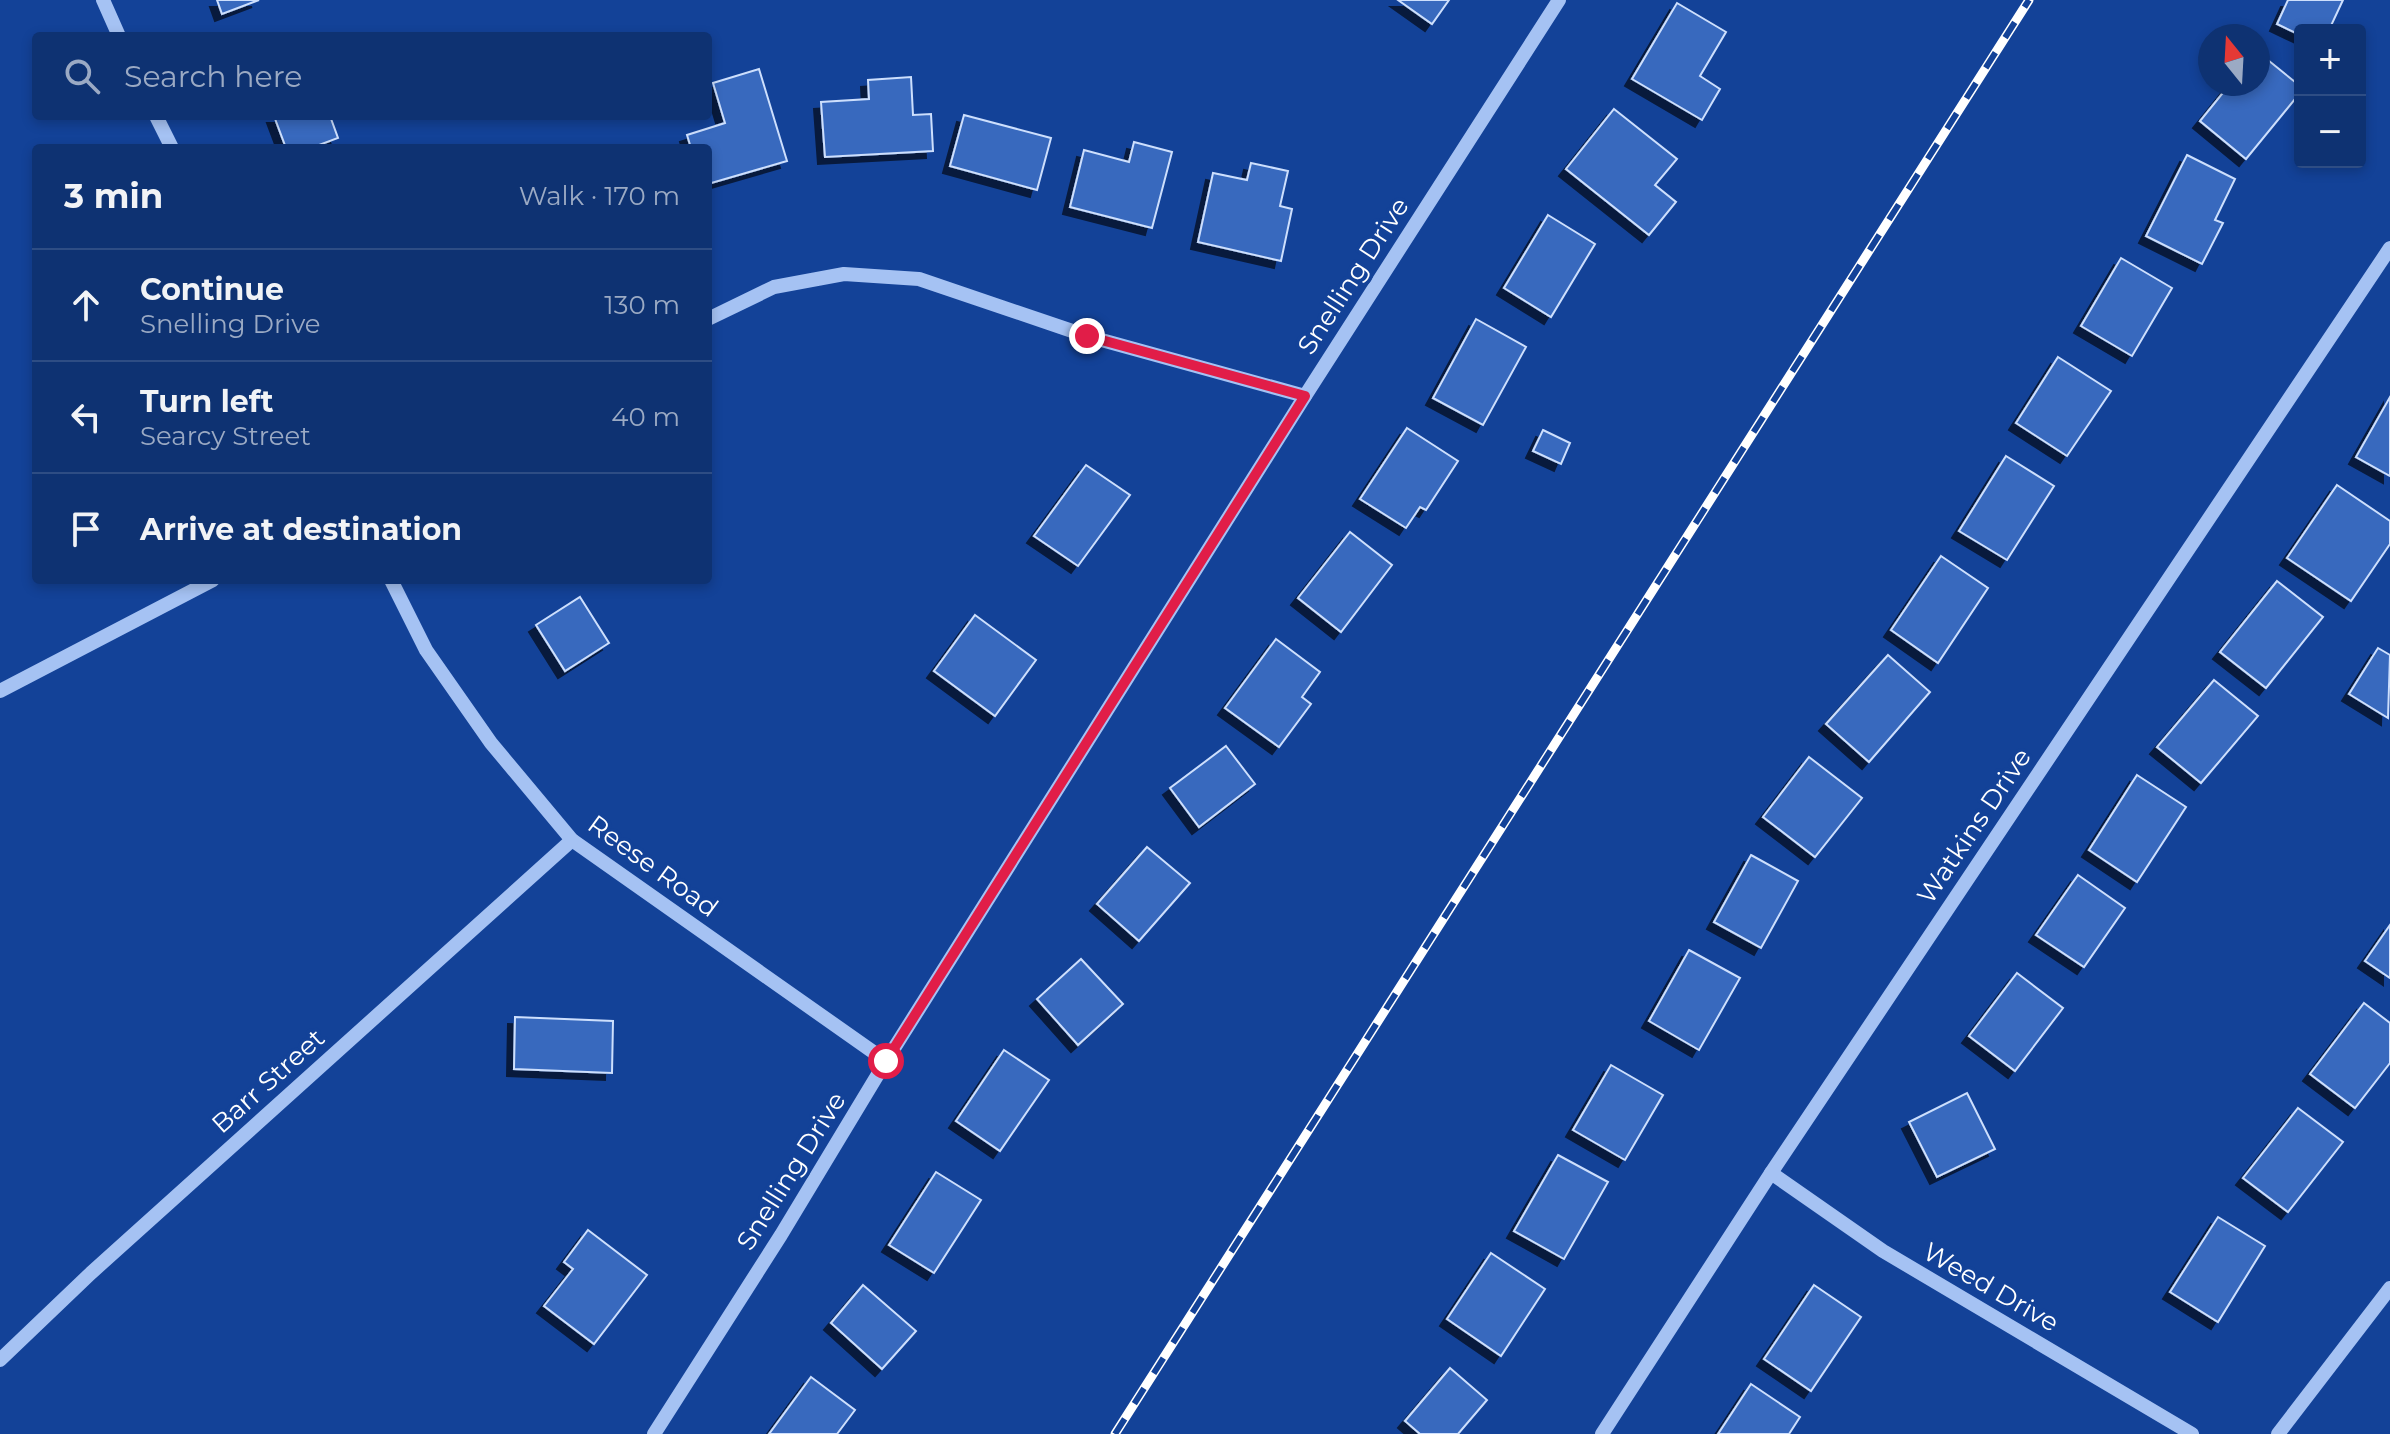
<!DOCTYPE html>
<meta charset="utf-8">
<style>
:root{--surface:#0e3272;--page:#1c3e7a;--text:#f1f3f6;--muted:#9baac4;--line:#2e4d84}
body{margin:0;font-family:Montserrat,sans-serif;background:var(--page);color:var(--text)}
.controls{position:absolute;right:24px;top:24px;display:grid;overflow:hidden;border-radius:8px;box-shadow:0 4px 12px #0003}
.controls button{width:72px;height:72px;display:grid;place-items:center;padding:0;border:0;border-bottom:2px solid var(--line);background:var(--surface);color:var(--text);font:40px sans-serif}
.compass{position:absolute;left:2198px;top:24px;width:72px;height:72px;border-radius:50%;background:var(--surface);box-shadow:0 4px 12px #0003;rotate:342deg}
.stop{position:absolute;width:24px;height:24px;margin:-18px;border:6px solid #e11d48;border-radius:50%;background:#fff}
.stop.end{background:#e11d48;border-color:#fff;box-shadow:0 2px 8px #0008}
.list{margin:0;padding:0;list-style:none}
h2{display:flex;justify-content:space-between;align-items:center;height:104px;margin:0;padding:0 32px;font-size:34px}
h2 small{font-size:26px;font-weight:400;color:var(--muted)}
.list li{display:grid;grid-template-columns:52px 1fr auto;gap:24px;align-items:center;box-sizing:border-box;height:112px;padding:0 32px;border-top:2px solid var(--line)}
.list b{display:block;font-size:30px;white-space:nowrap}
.list p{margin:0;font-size:26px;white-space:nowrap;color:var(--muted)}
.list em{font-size:26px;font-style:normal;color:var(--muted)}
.icon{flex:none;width:44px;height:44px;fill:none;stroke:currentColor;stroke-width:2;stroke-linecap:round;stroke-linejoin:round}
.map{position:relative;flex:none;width:2390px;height:1434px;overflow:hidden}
.search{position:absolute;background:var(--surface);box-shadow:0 4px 12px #0003;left:32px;top:32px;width:680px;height:88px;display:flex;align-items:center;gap:20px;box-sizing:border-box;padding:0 28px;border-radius:8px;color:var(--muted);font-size:30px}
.panel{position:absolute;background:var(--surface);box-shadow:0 4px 12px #0003;left:32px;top:144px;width:680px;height:440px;border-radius:8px}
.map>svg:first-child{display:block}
.building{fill:#3769be;stroke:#cddffd;stroke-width:2;filter:url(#shadow)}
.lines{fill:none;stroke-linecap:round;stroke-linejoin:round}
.minor{stroke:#a5c2f3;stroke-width:14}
.rail-casing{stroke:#fff;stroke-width:9}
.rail{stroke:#134298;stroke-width:6;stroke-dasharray:18;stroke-linecap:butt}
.route{stroke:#e11d48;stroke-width:10}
.labels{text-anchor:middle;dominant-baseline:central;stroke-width:7;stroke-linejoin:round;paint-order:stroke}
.street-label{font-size:26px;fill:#fff;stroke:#134298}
</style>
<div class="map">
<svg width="2390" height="1434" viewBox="0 0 2390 1434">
<defs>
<filter id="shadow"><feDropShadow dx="-7" dy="7" stdDeviation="0" flood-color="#0009"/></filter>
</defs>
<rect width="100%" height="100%" fill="#134298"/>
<!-- building -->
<g class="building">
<path d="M217 0H259L222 14Z"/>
<path d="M1398 0H1449L1432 24Z"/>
<path d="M2288 0H2343L2329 30H2300V35L2277 24Z"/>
<path d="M1677 3 1726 32 1700 76 1720 89 1702 120 1632 79Z"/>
<path d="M2258 52 2300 86V93L2246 159 2200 121 2230 84H2258Z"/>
<path d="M759 69 787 161 708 184V148H691L687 135 725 123 713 83Z"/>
<path d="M911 77 913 115 931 114 933 151 825 157 821 102 869 99 868 80Z"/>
<path d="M1614 109 1677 159 1655 185 1676 202 1649 235 1566 169Z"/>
<path d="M964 115 1051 138 1037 190 950 166Z"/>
<path d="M274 116H330L338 138 311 148H286Z"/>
<path d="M1134 142 1172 152 1152 228 1070 207 1084 150 1129 162Z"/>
<path d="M2187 155 2235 179 2215 220 2223 223 2202 264 2146 236Z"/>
<path d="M1251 163 1288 171 1280 206 1292 209 1281 261 1198 242 1213 173 1247 180Z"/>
<path d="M1548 215 1595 244 1551 317 1504 288Z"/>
<path d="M2121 258 2172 288 2132 356 2081 326Z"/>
<path d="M1476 319 1526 347 1483 425 1433 398Z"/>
<path d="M2058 357 2111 391 2067 456 2016 423Z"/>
<path d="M2390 397V476L2356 457Z"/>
<path d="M1407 428 1458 461 1426 510 1420 507 1406 528 1360 499Z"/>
<path d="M1543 430 1570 443 1561 464 1533 451Z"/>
<path d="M2006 456 2054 486 2007 560 1959 531Z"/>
<path d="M1086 465 1130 495 1078 566 1034 536Z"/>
<path d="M2337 485 2390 521V544L2351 601 2287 558Z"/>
<path d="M1350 532 1392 565 1341 632 1298 598Z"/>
<path d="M1941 556 1988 588 1938 663 1891 630Z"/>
<path d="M2277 581 2323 617 2266 688 2220 652Z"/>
<path d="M580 597 609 643 565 671 536 625Z"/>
<path d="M975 615 1036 660 995 716 934 671Z"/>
<path d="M1276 639 1320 672 1302 697 1311 704 1279 747 1225 708Z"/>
<path d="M2378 648 2390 655 2388 718 2349 694Z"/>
<path d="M1888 655 1930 692 1869 762 1826 724Z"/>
<path d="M2214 680 2258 716 2201 783 2157 747Z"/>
<path d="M1226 746 1255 784 1199 827 1170 788Z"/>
<path d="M1809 757 1862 798 1815 857 1763 817Z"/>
<path d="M2137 775 2186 807 2137 882 2089 850Z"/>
<path d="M1147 847 1190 883 1139 941 1097 904Z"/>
<path d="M1751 855 1798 881 1761 948 1714 922Z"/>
<path d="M2078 875 2125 908 2084 967 2036 935Z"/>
<path d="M2390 925V978L2365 961Z"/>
<path d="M1689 950 1740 978 1699 1050 1649 1021Z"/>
<path d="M1081 959 1123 1004 1078 1045 1037 999Z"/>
<path d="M2017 973 2063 1008 2015 1071 1969 1036Z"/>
<path d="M2364 1003 2390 1023V1063L2355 1108 2310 1074Z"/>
<path d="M515 1017 613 1021 612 1073 514 1069Z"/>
<path d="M1004 1050 1049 1080 1000 1151 956 1121Z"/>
<path d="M1611 1065 1663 1095 1625 1160 1573 1130Z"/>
<path d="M1967 1093 1995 1149 1937 1177 1909 1122Z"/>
<path d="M2298 1108 2343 1142 2288 1212 2243 1178Z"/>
<path d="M1558 1155 1608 1182 1564 1259 1514 1231Z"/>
<path d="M936 1172 981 1200 934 1273 889 1245Z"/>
<path d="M2218 1217 2265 1246 2218 1322 2170 1292Z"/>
<path d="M588 1230 647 1275 594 1344 544 1306 573 1269 564 1262Z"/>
<path d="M1491 1253 1545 1289 1501 1356 1447 1319Z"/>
<path d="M863 1285 916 1331 882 1369 831 1323Z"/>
<path d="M1814 1285 1861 1317 1811 1391 1764 1359Z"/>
<path d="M1450 1368 1487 1400 1458 1434H1420L1405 1421Z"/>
<path d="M811 1377 855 1410 837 1434H769Z"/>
<path d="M1751 1384 1800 1417 1789 1434H1718Z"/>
</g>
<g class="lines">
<!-- minor -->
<g class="minor">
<path d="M103 0 119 36"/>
<path d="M156 116 172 148"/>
<path d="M708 319 774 287 844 274 919 279 1087 336 1305 396"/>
<path d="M391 580 426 650 491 743 572 840 886 1061"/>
<path d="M0 691 213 580"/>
<path d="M1771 1173 1883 1251 2192 1434"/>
<path d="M0 1360 91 1273 572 840"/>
<path d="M654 1434 781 1235 886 1061 1305 396 1559 0"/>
<path d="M1602 1434 1771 1173 2390 248"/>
<path d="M2278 1434 2390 1288"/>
</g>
<!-- rail casing -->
<g class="rail-casing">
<path id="rail" d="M1115 1434 2029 0"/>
</g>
<!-- rail -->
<use href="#rail" class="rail"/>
</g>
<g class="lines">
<!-- route -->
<path class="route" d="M886 1061 1305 396 1087 336"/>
</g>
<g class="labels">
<!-- street labels -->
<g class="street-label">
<text transform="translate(1353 276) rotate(-57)">Snelling Drive</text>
<text transform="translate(1974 826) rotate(-56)">Watkins Drive</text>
<text transform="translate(653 866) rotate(36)">Reese Road</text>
<text transform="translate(268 1081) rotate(-42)">Barr Street</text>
<text transform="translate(791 1171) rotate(-58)">Snelling Drive</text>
<text transform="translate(1991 1287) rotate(30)">Weed Drive</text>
</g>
</g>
</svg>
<div class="controls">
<button>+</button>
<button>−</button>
</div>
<svg class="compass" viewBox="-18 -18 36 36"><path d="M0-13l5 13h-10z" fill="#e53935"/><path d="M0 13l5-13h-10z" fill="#9baac4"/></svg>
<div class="stop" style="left:886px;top:1061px"></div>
<div class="stop end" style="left:1087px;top:336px"></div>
<div class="search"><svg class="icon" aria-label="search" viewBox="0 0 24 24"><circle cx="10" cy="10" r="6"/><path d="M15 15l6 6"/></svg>Search here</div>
<section class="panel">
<h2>3 min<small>Walk · 170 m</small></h2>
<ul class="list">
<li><svg class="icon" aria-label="ahead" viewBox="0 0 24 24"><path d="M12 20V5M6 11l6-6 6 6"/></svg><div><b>Continue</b><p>Snelling Drive</p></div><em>130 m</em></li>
<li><svg class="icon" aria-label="left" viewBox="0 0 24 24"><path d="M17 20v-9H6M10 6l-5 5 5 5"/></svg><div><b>Turn left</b><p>Searcy Street</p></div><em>40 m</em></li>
<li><svg class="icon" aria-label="arrive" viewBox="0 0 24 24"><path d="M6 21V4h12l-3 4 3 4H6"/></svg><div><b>Arrive at destination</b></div></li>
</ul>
</section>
</div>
